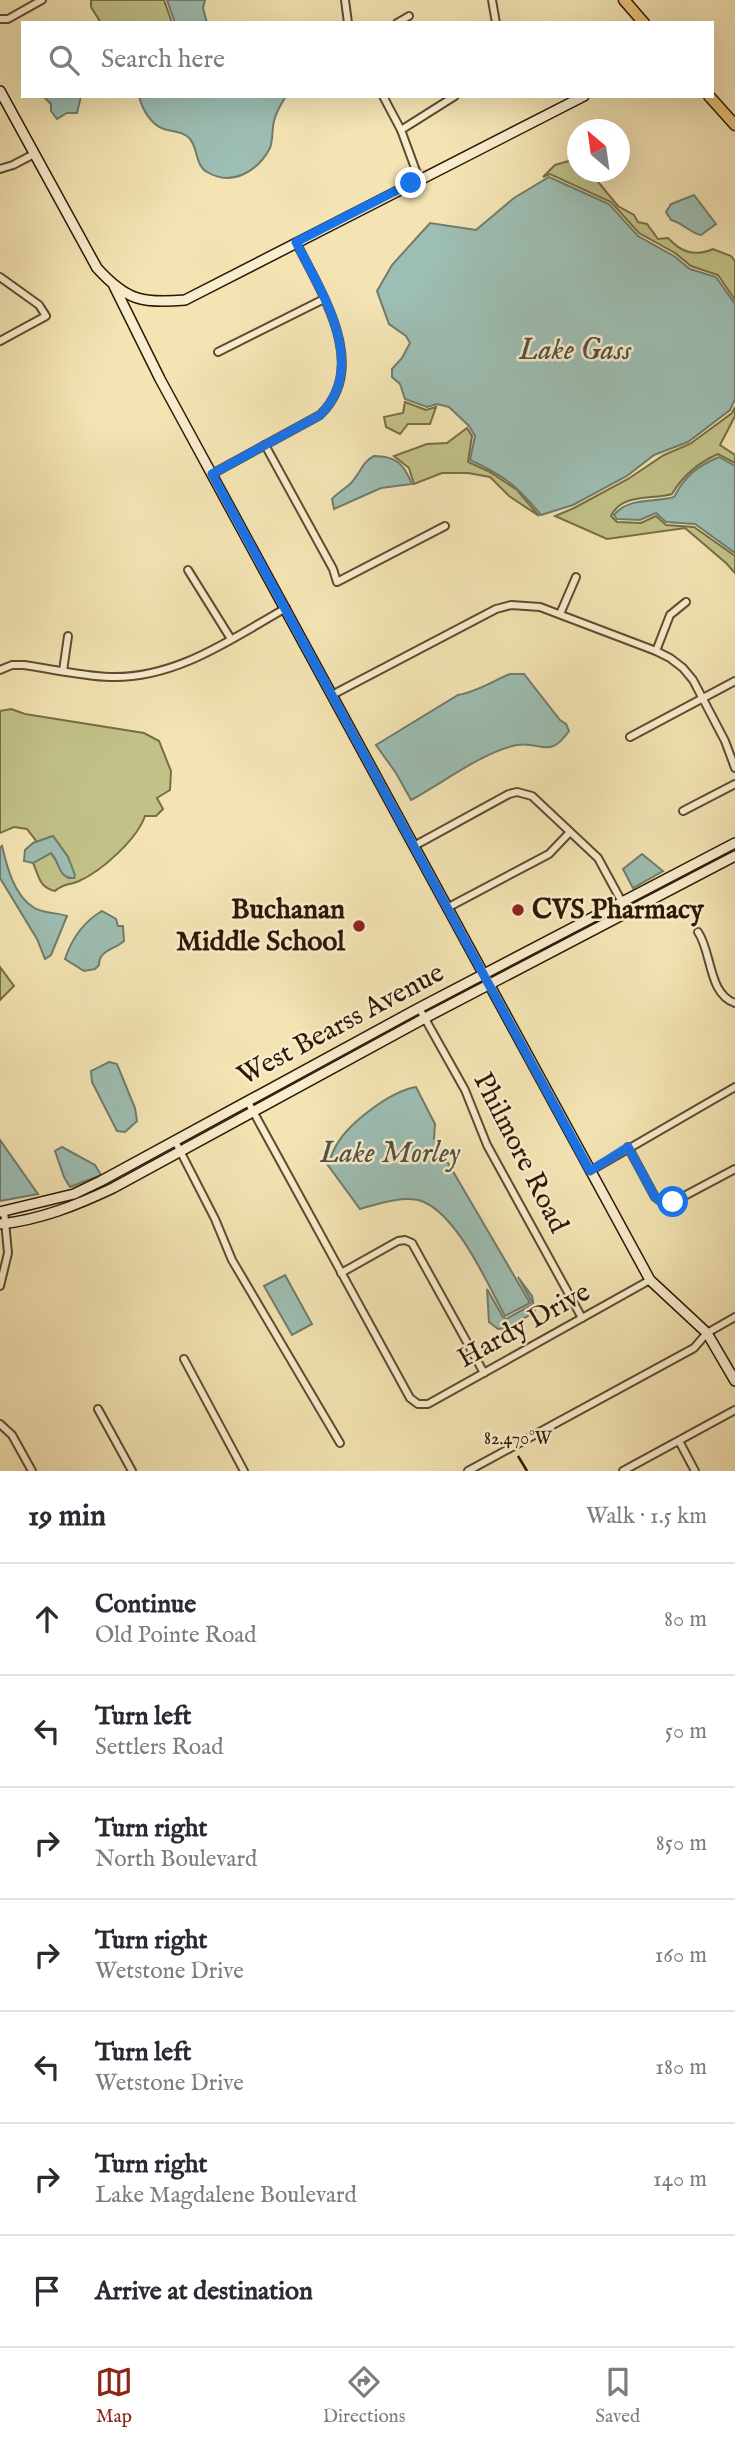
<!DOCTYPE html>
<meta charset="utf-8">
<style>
:root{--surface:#fff;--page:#f2f2f3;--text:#2b2b33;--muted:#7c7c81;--line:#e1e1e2;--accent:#8f2418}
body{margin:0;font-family:"IM FELL English",serif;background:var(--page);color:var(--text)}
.compass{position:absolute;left:567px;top:119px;width:63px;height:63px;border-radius:50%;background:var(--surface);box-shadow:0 7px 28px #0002;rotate:331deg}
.stop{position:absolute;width:21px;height:21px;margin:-16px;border:5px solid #1a73e8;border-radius:50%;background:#fff}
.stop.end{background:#1a73e8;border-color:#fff;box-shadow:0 2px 7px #0008}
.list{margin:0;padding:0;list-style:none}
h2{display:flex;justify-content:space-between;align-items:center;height:91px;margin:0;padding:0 28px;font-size:30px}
h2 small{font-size:23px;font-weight:400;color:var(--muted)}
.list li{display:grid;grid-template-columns:46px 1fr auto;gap:21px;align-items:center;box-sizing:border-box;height:112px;padding:0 28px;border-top:2px solid var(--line)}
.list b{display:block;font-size:26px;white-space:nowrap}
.list p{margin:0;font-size:23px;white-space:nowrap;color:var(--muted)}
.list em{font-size:23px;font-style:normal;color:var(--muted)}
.icon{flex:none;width:38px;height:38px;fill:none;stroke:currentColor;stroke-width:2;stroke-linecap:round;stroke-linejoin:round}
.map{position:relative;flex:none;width:735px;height:1471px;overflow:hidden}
.search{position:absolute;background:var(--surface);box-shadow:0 7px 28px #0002;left:21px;right:21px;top:21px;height:77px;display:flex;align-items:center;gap:18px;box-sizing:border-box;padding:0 24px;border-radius:0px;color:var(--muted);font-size:26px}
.sheet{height:875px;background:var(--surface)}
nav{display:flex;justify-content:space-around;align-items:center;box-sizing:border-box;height:98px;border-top:2px solid var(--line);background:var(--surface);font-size:19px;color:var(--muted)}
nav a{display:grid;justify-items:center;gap:4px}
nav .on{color:var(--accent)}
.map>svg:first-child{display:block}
.green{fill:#c2c288;stroke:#786d46;stroke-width:2}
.water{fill:#9dbeb3;stroke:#707c6d;stroke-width:2}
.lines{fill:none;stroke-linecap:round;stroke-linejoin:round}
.street-casing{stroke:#5f4b2f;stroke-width:10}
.secondary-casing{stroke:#2d1803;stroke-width:12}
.primary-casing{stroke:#2d1803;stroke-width:13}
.street{stroke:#f8edce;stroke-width:6}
.secondary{stroke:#f8edce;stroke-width:9}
.primary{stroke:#eac27a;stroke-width:10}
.route{stroke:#1a73e8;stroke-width:9}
.ticks{fill:none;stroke:#2d1803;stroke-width:2.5}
.poi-dot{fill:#8f2418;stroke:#f8edce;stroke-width:2.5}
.labels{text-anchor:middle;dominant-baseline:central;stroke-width:5;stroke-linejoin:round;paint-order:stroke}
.poi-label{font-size:28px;font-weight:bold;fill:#2d1803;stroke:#f8edce;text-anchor:end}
.street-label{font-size:28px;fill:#2d1803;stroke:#f8edce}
.water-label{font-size:30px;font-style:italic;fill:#545241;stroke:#f8edce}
.ticks-label{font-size:18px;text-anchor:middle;fill:#2d1803;stroke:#f8edce;stroke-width:5;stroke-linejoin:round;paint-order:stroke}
</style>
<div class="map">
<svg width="735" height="1471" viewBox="0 0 735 1471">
<rect width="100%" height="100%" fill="#f4e4b3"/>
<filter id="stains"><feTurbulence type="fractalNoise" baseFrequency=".00286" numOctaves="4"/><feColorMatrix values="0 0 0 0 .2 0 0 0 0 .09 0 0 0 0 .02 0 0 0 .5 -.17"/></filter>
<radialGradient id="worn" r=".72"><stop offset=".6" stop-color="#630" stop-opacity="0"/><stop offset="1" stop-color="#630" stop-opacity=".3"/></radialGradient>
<!-- green -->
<g class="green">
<path d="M91 0H164L172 23H101L91 7Z"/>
<path d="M576 159 578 172H590L618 206 634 215 638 222 647 224 658 239 668 238C681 252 694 257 713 249L731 256 735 261V300L718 275 691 266 675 253 639 233 611 202 550 174 543 177 555 165Z"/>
<path d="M405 402 426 410 436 407 430 424H408L400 434 386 427 384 417 403 413Z"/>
<path d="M735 407V416L720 445 735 455V463L718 454C698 463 683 475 672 494 651 500 622 493 611 516L617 522 641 523 656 516 666 525 694 527 735 556V573L726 563 685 528 607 539 555 516 574 508 628 479 664 455 690 444 732 413Z"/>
<path d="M467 428 472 436 468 462 490 472 517 490 539 516 509 496 490 477 468 473H442L414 484 409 468 394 456 427 444 447 443Z"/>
<path d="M11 709 25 714 144 733 159 741 171 771 170 790 157 798 163 809 156 816H145C137 839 102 871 79 881 69 886 66 882 55 891 38 887 39 875 33 863L51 853 68 878H74L68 857 53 836 37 842 27 829 14 827 0 833V711Z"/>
<path d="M0 967 14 986 0 1000Z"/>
</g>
<!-- water -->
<g class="water">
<path d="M167 0H205L203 8 207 23H175Z"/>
<path d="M43 96H81L77 113H67L57 119 51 111V104Z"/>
<path d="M139 96H286C281 104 276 112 274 121 272 129 273 140 270 148 258 171 232 187 207 172 195 165 198 148 190 139 183 131 173 132 164 129 151 125 142 109 139 96Z"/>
<path d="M549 177 609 204 638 236 674 256 690 269 716 277 735 304V399L730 410 688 442 654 455 627 476 573 505 541 515C517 486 505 476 470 460L475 436 469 426 449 407 437 404 427 407 405 399 400 384 392 377V369L402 358 410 343 406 336 389 324 377 291 392 265 430 223 476 230 514 198Z"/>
<path d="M694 195 716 224 701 235C690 233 683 223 671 220L666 212 671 204Z"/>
<path d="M374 456C396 456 404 464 412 484L381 488 334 509 332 499C338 492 344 490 351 483 360 474 362 462 374 456Z"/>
<path d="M719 457 735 466V553L695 524 666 522 656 513 640 520 617 519 614 515C628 497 653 503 674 497 685 476 697 466 719 457Z"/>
<path d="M510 674H524L560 720 566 724 569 731C549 760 541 741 517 745 482 752 443 783 411 800L396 773 376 745 458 695C476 692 493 681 510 674Z"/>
<path d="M53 836 68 857 75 875 74 878C58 879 60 862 51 853L33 863 24 861 25 850 33 843Z"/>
<path d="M2 846C7 867 14 895 33 907 43 914 56 912 67 916L51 955 45 959 37 939 0 878V848Z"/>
<path d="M642 854 663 871 633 888 623 869Z"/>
<path d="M102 911 116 919 118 926H123L124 941C114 950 99 950 99 965L95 969 84 971 65 959C72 938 83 922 102 911Z"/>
<path d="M109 1062 117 1064 135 1108 137 1121 125 1132 117 1131 92 1082 91 1071Z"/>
<path d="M416 1087 435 1124 434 1139 530 1303 505 1316C487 1283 459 1218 424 1202 407 1194 377 1204 360 1209L327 1164C331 1157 333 1151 337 1144 350 1122 391 1091 416 1087Z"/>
<path d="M0 1140 38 1194 0 1201Z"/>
<path d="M62 1147 95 1165 101 1175 70 1187 64 1177 55 1151Z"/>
<path d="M285 1275 312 1324 292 1335 264 1286Z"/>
<path d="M518 1277 532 1296 535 1312 507 1328 498 1329 489 1322 487 1289 503 1317 506 1319 533 1304Z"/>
</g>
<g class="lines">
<!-- street casing -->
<g class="street-casing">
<g id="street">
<path d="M345 0 348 23"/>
<path d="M492 0 496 23"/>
<path d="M0 19H8L42 0"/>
<path d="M397 23 409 16"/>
<path d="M383 96 401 130 419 179"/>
<path d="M401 130 455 96"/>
<path d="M0 169 13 165 34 154"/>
<path d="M0 277 39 305 46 316 0 341"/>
<path d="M218 352 324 299"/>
<path d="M265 445 333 569 337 582 445 526"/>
<path d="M212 474 320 415C371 366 320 291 296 242"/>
<path d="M188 570 231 639"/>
<path d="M560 614 576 577"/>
<path d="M656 651 670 615 686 602"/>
<path d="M0 670 12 665H24C52 669 82 676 110 677 176 679 231 639 286 608"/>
<path d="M63 671 68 636"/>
<path d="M332 695 496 609 511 605 540 607 656 651 670 658 683 668 693 680 725 741 735 768"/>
<path d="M630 737 735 681"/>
<path d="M683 811 735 784"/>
<path d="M414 846 509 794 517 792 532 796 598 858 623 904"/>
<path d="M447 908 549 854 570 832"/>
<path d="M698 932C712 952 708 994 735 1003"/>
<path d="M419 1008 465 1090 487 1145 582 1318"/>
<path d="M248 1102 410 1398 418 1404H428L650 1280"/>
<path d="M175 1141 215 1219 232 1260 340 1443"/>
<path d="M628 1147 655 1197 663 1203 673 1202 735 1169"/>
<path d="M590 1171 735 1087"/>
<path d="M341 1273 398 1241 405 1240 412 1243 484 1373"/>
<path d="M0 1286 8 1253 4 1211"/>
<path d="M184 1359 244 1471"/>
<path d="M98 1409 132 1471"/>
<path d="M0 1424 12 1435 32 1471"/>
<path d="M679 1441 695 1471"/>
<path d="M468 1471 694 1348 707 1333 735 1317"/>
<path d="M623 1471 735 1410"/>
</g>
</g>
<!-- secondary casing -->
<g class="secondary-casing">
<g id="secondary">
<path d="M0 91 97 268C126 300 142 304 185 300L584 96"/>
<path d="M114 286 160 379 650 1280 707 1333 735 1381"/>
<path d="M0 1212 74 1194 101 1181 419 1008 735 843"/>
<path d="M0 1224C40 1220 77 1205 113 1188L425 1018 735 856"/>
</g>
</g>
<!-- primary casing -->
<g class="primary-casing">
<g id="primary">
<path d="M624 0 644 23"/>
<path d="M709 96 735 125"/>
</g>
</g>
<!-- street -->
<use href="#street" class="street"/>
<!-- secondary -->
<use href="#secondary" class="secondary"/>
<!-- primary -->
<use href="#primary" class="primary"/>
</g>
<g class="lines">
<!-- route -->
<path class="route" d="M411 183 296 242C321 292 370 365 320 415L212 474 590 1171 628 1147 655 1197 663 1203 673 1202"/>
</g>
<!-- ticks -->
<path class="ticks" d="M518 1456 527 1471"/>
<!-- markers -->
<g class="poi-dot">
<circle cx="518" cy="910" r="7"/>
<circle cx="359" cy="926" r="7"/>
</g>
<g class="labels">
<!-- poi labels -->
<g class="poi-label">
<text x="345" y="910">Buchanan<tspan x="345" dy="32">Middle School</tspan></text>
<text x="532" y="910" text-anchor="start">CVS Pharmacy</text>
</g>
<!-- street labels -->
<g class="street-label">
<text transform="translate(341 1025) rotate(-28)">West Bearss Avenue</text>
<text transform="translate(520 1153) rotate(63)">Philmore Road</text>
<text transform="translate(524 1326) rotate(-29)">Hardy Drive</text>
</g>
<!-- water labels -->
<g class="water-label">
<text x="575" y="351">Lake Gass</text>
<text x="390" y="1154">Lake Morley</text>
</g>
</g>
<g class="ticks-label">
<text x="518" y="1444">82.470°W</text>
</g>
<rect width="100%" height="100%" filter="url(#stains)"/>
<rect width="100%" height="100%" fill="url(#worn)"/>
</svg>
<svg class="compass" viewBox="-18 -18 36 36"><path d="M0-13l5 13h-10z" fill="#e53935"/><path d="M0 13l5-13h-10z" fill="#7c7c81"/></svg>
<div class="stop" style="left:673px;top:1202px"></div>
<div class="stop end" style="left:411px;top:183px"></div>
<div class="search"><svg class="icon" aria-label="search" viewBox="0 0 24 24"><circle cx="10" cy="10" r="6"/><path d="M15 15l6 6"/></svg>Search here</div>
</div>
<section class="sheet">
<h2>19 min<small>Walk · 1.5 km</small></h2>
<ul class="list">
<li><svg class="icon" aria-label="ahead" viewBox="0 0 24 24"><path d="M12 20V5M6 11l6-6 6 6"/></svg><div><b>Continue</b><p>Old Pointe Road</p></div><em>80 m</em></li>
<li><svg class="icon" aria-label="left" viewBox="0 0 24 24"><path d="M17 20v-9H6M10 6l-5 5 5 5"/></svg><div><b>Turn left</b><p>Settlers Road</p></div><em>50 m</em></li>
<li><svg class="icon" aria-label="right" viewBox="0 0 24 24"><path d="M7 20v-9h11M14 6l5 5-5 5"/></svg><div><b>Turn right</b><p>North Boulevard</p></div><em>850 m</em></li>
<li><svg class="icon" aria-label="right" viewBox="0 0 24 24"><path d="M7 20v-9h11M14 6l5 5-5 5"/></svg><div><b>Turn right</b><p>Wetstone Drive</p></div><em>160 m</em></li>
<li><svg class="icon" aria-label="left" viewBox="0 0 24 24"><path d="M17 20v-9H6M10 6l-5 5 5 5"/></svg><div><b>Turn left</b><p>Wetstone Drive</p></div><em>180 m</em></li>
<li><svg class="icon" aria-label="right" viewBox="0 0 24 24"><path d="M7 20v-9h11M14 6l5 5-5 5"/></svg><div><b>Turn right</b><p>Lake Magdalene Boulevard</p></div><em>140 m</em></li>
<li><svg class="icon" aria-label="arrive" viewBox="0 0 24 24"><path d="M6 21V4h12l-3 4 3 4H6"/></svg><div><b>Arrive at destination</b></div></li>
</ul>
</section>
<nav>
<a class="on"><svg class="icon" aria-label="map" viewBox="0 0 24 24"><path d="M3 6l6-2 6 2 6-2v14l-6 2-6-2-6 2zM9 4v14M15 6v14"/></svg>Map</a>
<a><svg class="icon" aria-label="directions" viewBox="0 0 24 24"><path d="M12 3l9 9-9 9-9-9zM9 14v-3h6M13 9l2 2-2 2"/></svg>Directions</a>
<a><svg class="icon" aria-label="saved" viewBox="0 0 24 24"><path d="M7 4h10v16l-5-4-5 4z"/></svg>Saved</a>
</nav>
